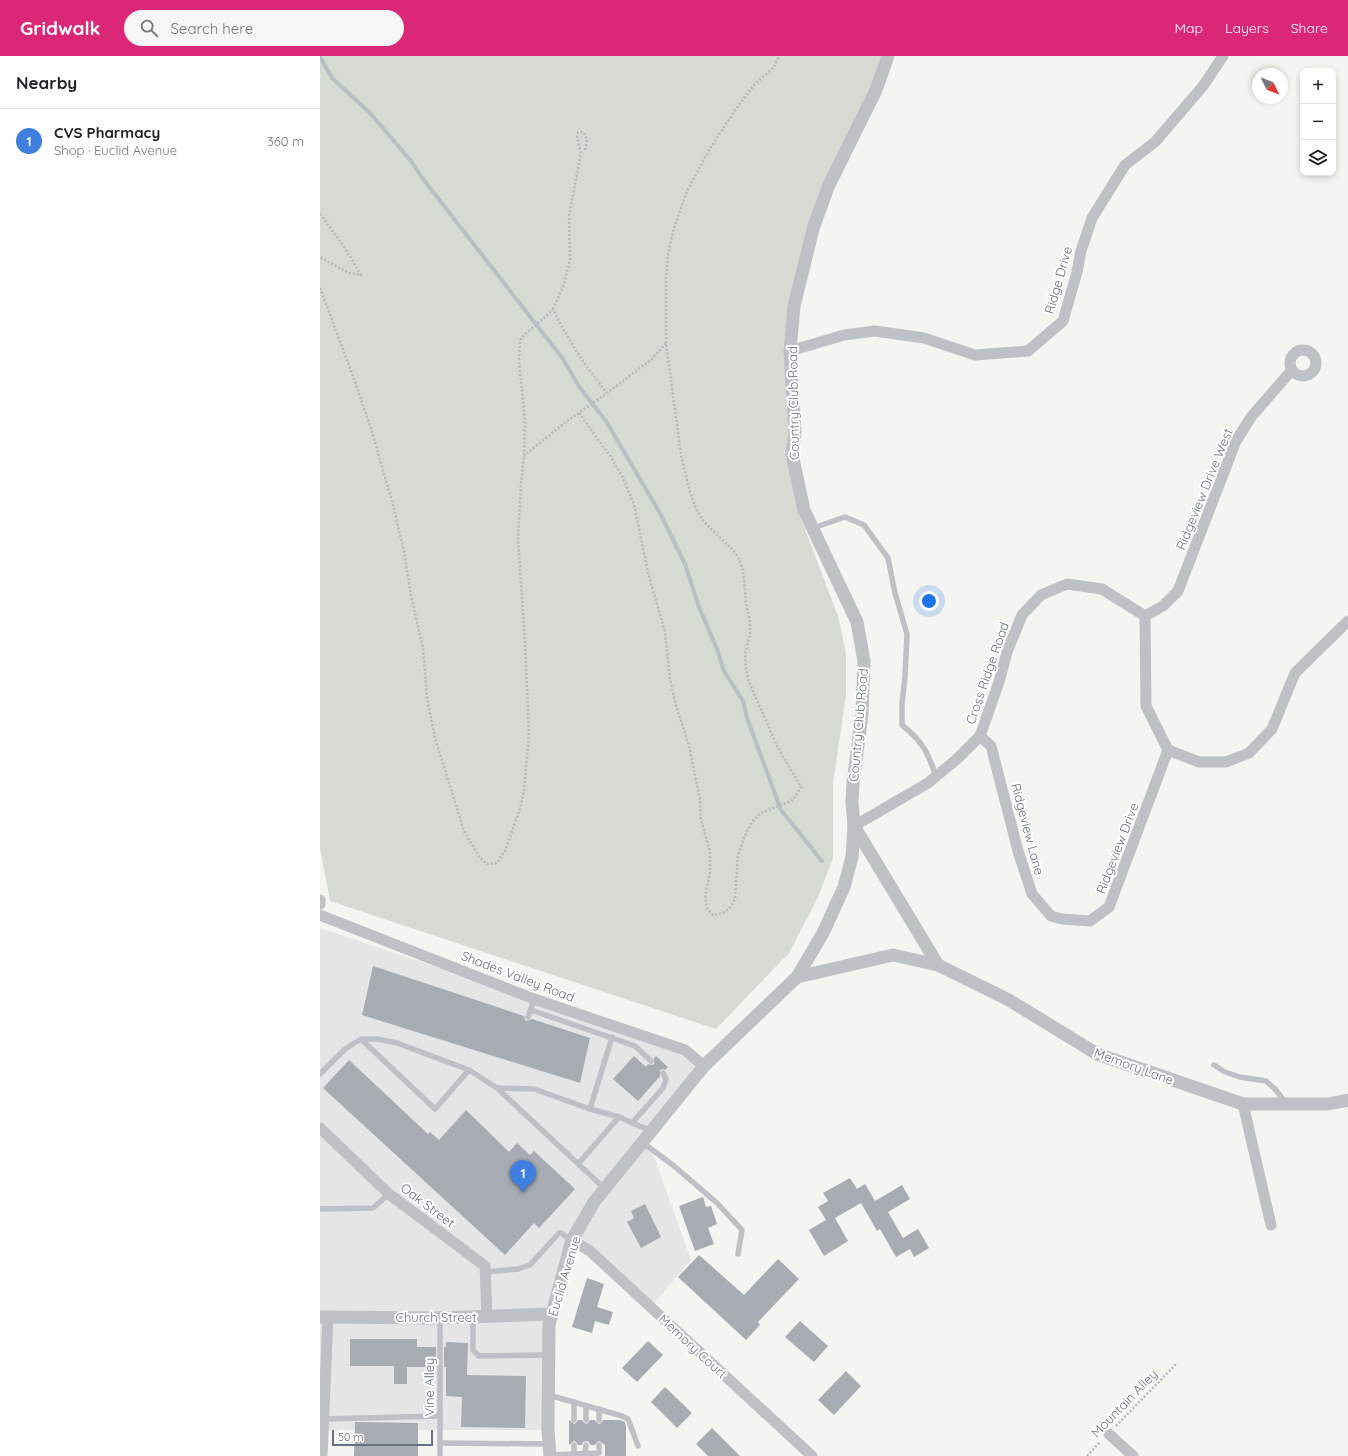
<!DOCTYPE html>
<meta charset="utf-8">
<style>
:root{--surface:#fff;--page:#f6f6f6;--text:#202124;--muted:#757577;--line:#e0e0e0;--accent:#db2777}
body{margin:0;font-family:Quicksand,sans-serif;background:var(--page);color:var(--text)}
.controls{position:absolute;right:12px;top:12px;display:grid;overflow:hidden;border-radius:8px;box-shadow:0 2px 6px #0003}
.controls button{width:36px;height:36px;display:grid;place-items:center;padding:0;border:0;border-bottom:1px solid var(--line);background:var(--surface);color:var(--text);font:20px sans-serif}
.compass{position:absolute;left:932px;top:12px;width:36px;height:36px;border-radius:50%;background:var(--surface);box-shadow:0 2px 6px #0003;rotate:133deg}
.scale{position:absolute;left:12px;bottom:10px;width:101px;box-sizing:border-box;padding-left:4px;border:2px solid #66727e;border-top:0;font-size:11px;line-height:14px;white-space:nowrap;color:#66727e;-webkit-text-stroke:3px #fff;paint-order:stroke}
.you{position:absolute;left:609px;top:545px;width:14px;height:14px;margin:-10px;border:3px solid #fff;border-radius:50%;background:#1a73e8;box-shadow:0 0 0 6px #1a73e833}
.badge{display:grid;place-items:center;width:26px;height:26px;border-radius:50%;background:var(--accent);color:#fff;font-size:13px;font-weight:700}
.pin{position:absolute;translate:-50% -33px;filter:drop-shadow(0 1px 2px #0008)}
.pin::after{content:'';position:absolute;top:21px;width:14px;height:12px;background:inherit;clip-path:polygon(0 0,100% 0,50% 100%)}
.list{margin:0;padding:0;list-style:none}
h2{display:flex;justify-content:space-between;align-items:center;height:52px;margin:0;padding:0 16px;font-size:17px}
h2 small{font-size:13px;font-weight:400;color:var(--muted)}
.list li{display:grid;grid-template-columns:26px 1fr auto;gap:12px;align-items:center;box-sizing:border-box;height:64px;padding:0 16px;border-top:1px solid var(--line)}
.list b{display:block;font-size:15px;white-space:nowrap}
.list p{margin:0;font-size:13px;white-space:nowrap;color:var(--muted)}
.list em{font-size:13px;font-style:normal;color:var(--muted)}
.icon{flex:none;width:22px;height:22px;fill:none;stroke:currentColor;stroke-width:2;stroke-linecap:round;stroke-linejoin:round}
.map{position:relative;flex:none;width:1028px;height:1400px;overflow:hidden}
header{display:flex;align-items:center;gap:24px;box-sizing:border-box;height:56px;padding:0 20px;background:var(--accent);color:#fff}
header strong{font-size:19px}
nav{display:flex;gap:22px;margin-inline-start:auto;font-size:14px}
.search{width:280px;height:36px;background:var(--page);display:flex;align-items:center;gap:10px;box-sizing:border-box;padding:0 14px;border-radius:22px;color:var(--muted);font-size:15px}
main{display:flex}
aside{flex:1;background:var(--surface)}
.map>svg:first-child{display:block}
.built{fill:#e4e5e4}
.green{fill:#d5dad2}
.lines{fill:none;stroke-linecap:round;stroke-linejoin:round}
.stream{stroke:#b6c0c4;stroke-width:4}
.building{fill:#a6acb2}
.path{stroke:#b7b9bc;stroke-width:2.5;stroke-dasharray:2 2;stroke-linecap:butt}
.service{stroke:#bdc0c4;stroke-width:5.5}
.minor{stroke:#bdc0c4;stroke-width:11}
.tertiary{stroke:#bdc0c4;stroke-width:13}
.labels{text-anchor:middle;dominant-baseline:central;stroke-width:4;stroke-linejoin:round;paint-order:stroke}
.street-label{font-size:13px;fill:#66727e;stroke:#fff}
</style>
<header>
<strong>Gridwalk</strong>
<div class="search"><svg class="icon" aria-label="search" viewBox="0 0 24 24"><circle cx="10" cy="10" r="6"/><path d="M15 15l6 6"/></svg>Search here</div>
<nav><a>Map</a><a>Layers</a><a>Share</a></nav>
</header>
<main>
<aside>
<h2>Nearby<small></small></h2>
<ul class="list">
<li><span class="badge" style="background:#3f7fe0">1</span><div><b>CVS Pharmacy</b><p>Shop · Euclid Avenue</p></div><em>360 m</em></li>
</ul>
</aside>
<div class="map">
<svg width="1028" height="1400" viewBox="0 0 1028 1400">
<rect width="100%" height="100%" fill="#f4f4f0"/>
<!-- built -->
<path class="built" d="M0 872 365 994 384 1010 327 1081 371 1204 331 1251 252 1184 229 1283 228 1374H0Z"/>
<!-- green -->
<path class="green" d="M0 0H563L468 249 478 455 518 560 526 597V639L513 728V802L498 841 469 897 396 973 10 845 0 792Z"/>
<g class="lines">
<!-- stream -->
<path class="stream" d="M0 1 13 23 50 57 91 105 103 123 243 303 260 332 286 365 341 459 365 508 379 551 397 593 404 615 423 645 427 662 461 754 502 805"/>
</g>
<!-- building -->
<g class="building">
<path d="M53 910 204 960 205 964 207 965 212 963 270 982 260 1027 42 959Z"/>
<path d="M314 1000 326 1011 328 1008 332 1009 334 1008V1002L336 1000 348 1011 345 1014 343 1013 340 1014V1020L318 1045 293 1023Z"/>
<path d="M29 1004 108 1078 110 1076 119 1084 146 1054 189 1096 197 1087 210 1099 214 1095 255 1133 219 1172 214 1167 185 1199 3 1032Z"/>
<path d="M530 1122 537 1133 545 1128 555 1145 582 1129 590 1143 568 1156 583 1182 598 1173 609 1192 594 1201 590 1193 576 1201 560 1173 557 1175 541 1147 515 1162 528 1185 504 1200 489 1174 506 1164 498 1151 508 1145 503 1137Z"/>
<path d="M383 1141 386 1151 391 1150 397 1168 388 1172 394 1188 375 1195 359 1150Z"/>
<path d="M325 1148 341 1181 321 1192 307 1166 314 1162 311 1155Z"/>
<path d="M379 1199 424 1239 458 1203 479 1223 438 1266 440 1269 426 1284 358 1221Z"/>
<path d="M267 1222 284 1228 277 1251 293 1256 289 1269 275 1265 272 1277 252 1271Z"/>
<path d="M480 1265 508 1290 494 1306 465 1281Z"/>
<path d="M30 1283H97V1291H116V1311H87V1328H74V1310H30Z"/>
<path d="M328 1285 343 1299 317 1326 302 1312Z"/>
<path d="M126 1286 148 1287 147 1319 206 1320 205 1372 141 1371 142 1341 126 1340V1311H124V1291H126Z"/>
<path d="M526 1315 541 1330 514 1359 498 1344Z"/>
<path d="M345 1331 372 1357 357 1372 331 1346Z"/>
<path d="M249 1364 254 1368 256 1367 258 1364H262L263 1366 266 1368 268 1367 270 1364H275L276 1366 279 1368 281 1367 283 1364H300L305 1366 306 1371V1400H285V1389L279 1385 277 1386 275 1389H270L269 1386 266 1385 263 1386 262 1389H258L256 1386 254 1385 249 1389Z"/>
<path d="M35 1366 98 1367V1400H34Z"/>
<path d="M392 1372 420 1400H388L376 1388Z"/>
</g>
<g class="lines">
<!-- path -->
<g class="path">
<path d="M0 158 23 189 41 219 29 217 0 201"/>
<path d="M0 232 34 323 52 376 72 445 84 495 91 540 103 592 107 642 115 682 144 775 159 801 167 808 177 807 185 795 200 753 204 734 209 678 205 587 198 483 201 428 204 400 205 365 199 306 200 284C210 272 223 265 233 253 247 283 266 311 287 337L247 365 204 400"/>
<path d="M233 253 243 231 250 204 249 160 261 97 257 81 258 76H263L267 83 265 95"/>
<path d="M346 287V221L348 198 354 172 367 135 389 94 418 50 434 29 454 11 459 0"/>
<path d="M259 357 290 400 302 420 314 448 328 517 345 576 350 623 355 646 369 690 380 743 381 764 390 796V816L385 842 387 852 393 859 403 857 411 851 415 843 418 799 426 777 433 765 441 757 473 744 481 731 458 692 429 626 426 612 425 598 430 579V566L426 547 423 515 420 505 415 496 384 466 377 455 370 436 361 399 346 287 332 303 287 337"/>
<path d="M796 1370 856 1308"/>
<path d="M767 1400 780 1386"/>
</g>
<!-- service -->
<g class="service">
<path d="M493 472 525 461 544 469 568 502 575 537 587 578 585 621 582 647V669C603 686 607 695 616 720"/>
<path d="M211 954 315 990 331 1005"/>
<path d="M208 961 214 943"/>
<path d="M41 983 115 1053 149 1014"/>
<path d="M894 1009 905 1016 920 1021 946 1025 955 1033 965 1046"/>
<path d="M0 1018 25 993 41 983H57L77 987 149 1014 177 1032 284 1132"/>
<path d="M177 1032 214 1033 270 1053 299 1061"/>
<path d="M270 1053 292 981"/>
<path d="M313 1066 343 1032 346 1023 343 1017"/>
<path d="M322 1086 354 1110 397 1147 422 1174 418 1198"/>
<path d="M258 1108 299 1061 331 1075"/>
<path d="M0 1153 53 1152 69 1138"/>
<path d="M165 1216 198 1213 210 1209 239 1177H241L251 1184"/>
<path d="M153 1261V1294L159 1300 228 1299"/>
<path d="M229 1339 302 1360 308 1363 318 1390"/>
<path d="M254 1346V1364"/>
<path d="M266 1350V1364"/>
<path d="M4 1363 120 1360"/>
<path d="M279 1364V1353"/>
<path d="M120 1387 229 1388"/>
<path d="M254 1398V1389"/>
<path d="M265 1398 266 1389"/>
<path d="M230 1399 279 1397V1389"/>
<path d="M120 1400V1262"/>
</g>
<!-- minor -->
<g class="minor">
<circle cx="983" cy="307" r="13"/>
<path d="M470 295 524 279 555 275 604 282 655 299 708 295 743 265 757 216 761 195 772 162 805 109 835 86 883 30 903 0"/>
<path d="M825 560 843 550 858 535 916 385 931 361 971 315"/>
<path d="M660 680 671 690 698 795 712 838 731 860 742 863 770 865 789 851 848 694"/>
<path d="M534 770 608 727 637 703 660 680 679 626 687 596 702 559 721 539 747 528 782 533 825 560 826 650 848 694 879 706H906L929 697 952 673 975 617 1028 565"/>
<path d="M0 844V848"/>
<path d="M0 859 214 943 365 994 384 1010"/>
<path d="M923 1048 951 1169"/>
<path d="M0 1072 69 1138 165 1210 167 1261"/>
<path d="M252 1184 270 1195 492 1400"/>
<path d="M789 1378 813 1400"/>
<path d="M2 1400 8 1261"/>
</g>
<!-- tertiary -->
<g class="tertiary">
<path d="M568 0 556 34 508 131 493 173 474 250 470 295 475 377 472 398 484 454 537 566 544 605 542 658 533 727 532 746 534 770 618 909"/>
<path d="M477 921 573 899 618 909 689 944 777 998 923 1048H1008L1028 1044"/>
<path d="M0 1261 120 1262 232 1258"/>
<path d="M230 1400 228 1374 229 1269 252 1184 274 1146 384 1010 477 921 503 877 524 831 532 801 534 770"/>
</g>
</g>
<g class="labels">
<!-- street labels -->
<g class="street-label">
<text transform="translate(738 224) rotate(-74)">Ridge Drive</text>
<text transform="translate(473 347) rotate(-91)">Country Club Road</text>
<text transform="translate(884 433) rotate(-68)">Ridgeview Drive West</text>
<text transform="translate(667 617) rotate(-71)">Cross Ridge Road</text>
<text transform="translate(538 669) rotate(-85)">Country Club Road</text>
<text transform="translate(708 773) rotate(75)">Ridgeview Lane</text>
<text transform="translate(797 792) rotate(-69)">Ridgeview Drive</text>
<text transform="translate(198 920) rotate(21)">Shades Valley Road</text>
<text transform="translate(814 1010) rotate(20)">Memory Lane</text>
<text transform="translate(108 1149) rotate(37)">Oak Street</text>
<text transform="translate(244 1220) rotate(-73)">Euclid Avenue</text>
<text x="116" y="1261">Church Street</text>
<text transform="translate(373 1290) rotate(43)">Memory Court</text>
<text transform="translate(109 1331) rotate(-90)">Vine Alley</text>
<text transform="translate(804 1347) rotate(-46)">Mountain Alley</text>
</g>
</g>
</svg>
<div class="controls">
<button>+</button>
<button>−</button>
<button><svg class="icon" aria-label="layers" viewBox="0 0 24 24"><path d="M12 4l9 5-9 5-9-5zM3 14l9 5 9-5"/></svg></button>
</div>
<svg class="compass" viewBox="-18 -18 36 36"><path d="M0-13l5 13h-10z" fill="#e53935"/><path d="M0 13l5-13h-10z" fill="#757577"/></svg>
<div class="scale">50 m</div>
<div class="you"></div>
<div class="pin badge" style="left:203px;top:1137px;background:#3f7fe0">1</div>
</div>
</main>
